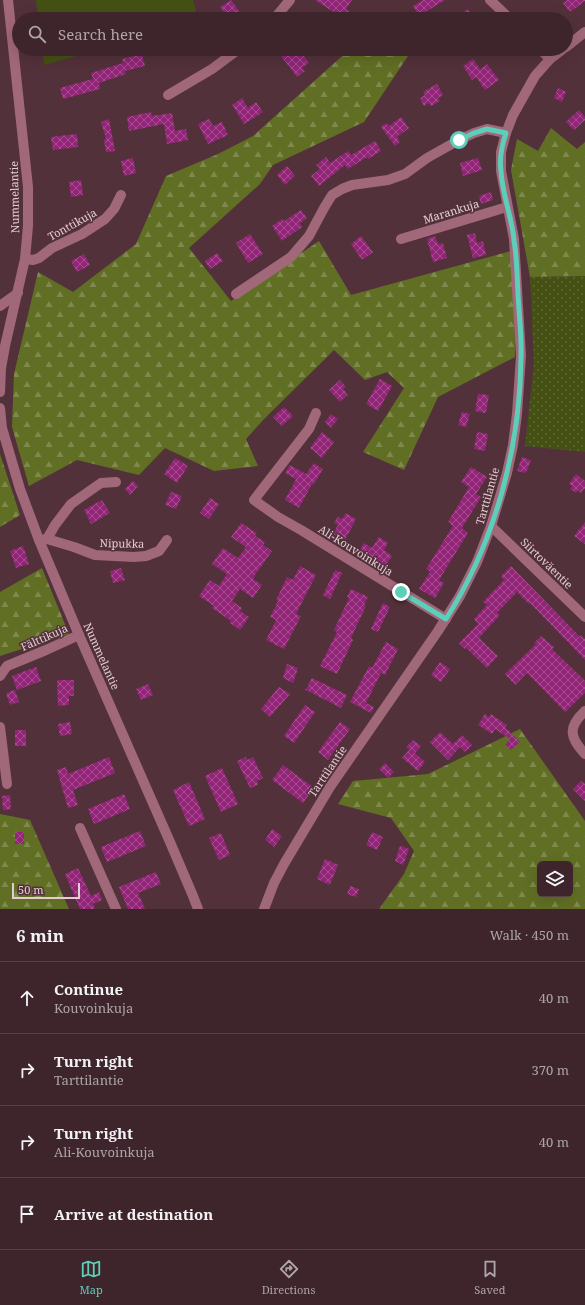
<!DOCTYPE html>
<meta charset="utf-8">
<style>
:root{--surface:#3e252c;--page:#493138;--text:#f1f3f6;--muted:#ada5a9;--line:#574248;--accent:#5dceb9}
body{margin:0;font-family:"Noto Serif",serif;background:var(--page);color:var(--text)}
.controls{position:absolute;right:12px;bottom:12px;display:grid;overflow:hidden;border-radius:6px;box-shadow:0 4px 16px #0002}
.controls button{width:36px;height:36px;display:grid;place-items:center;padding:0;border:0;border-bottom:1px solid var(--line);background:var(--surface);color:var(--text);font:20px sans-serif}
.scale{position:absolute;left:12px;bottom:10px;width:68px;box-sizing:border-box;padding-left:4px;border:2px solid #e3cdd3;border-top:0;font-size:11px;line-height:14px;white-space:nowrap;color:#e3cdd3;-webkit-text-stroke:3px #53313b;paint-order:stroke}
.stop{position:absolute;width:12px;height:12px;margin:-9px;border:3px solid #5dceb9;border-radius:50%;background:#fff}
.stop.end{background:#5dceb9;border-color:#fff;box-shadow:0 1px 4px #0008}
.list{margin:0;padding:0;list-style:none}
h2{display:flex;justify-content:space-between;align-items:center;height:52px;margin:0;padding:0 16px;font-size:17px}
h2 small{font-size:13px;font-weight:400;color:var(--muted)}
.list li{display:grid;grid-template-columns:26px 1fr auto;gap:12px;align-items:center;box-sizing:border-box;height:72px;padding:0 16px;border-top:1px solid var(--line)}
.list b{display:block;font-size:15px;white-space:nowrap}
.list p{margin:0;font-size:13px;white-space:nowrap;color:var(--muted)}
.list em{font-size:13px;font-style:normal;color:var(--muted)}
.icon{flex:none;width:22px;height:22px;fill:none;stroke:currentColor;stroke-width:2;stroke-linecap:round;stroke-linejoin:round}
.map{position:relative;flex:none;width:585px;height:909px;overflow:hidden}
.search{position:absolute;background:var(--surface);box-shadow:0 4px 16px #0002;left:12px;right:12px;top:12px;height:44px;display:flex;align-items:center;gap:10px;box-sizing:border-box;padding:0 14px;border-radius:22px;color:var(--muted);font-size:15px}
.sheet{height:340px;background:var(--surface)}
nav{display:flex;justify-content:space-around;align-items:center;box-sizing:border-box;height:56px;border-top:1px solid var(--line);background:var(--surface);font-size:11px;color:var(--muted)}
nav a{display:grid;justify-items:center;gap:2px}
nav .on{color:var(--accent)}
.map>svg:first-child{display:block}
.grass{fill:url(#grass-dots)}
.forest{fill:url(#forest-firs);fill-rule:evenodd}
.park{fill:#455114}
.building{fill:url(#building-cross-hatch)}
.lines{fill:none;stroke-linecap:round;stroke-linejoin:round}
.minor{stroke:#a1687a;stroke-width:10}
.route{stroke:#5dceb9;stroke-width:5}
.labels{text-anchor:middle;dominant-baseline:central;stroke-width:3;stroke-linejoin:round;paint-order:stroke}
.street-label{font-size:11px;fill:#e3cdd3;stroke:#53313b}
</style>
<div class="map">
<svg width="585" height="909" viewBox="0 0 585 909">
<defs>
<pattern id="grass-dots" width="8" height="8" patternUnits="userSpaceOnUse"><rect width="8" height="8" fill="#455114"/><path d="M2 2h.1M6 6h.1" fill="none" stroke="#606935" stroke-width="1.8" stroke-linecap="round"/></pattern>
<pattern id="forest-firs" width="22" height="20" patternUnits="userSpaceOnUse"><rect width="22" height="20" fill="#616f24"/><path d="M5 1l3.5 6h-7zM16 11l3.5 6h-7z" fill="#7f894d"/></pattern>
<pattern id="building-cross-hatch" width="8" height="8" patternUnits="userSpaceOnUse"><rect width="8" height="8" fill="#922578"/><path d="M0 0l8 8M0 8l8-8" fill="none" stroke="#a64e90"/></pattern>
</defs>
<rect width="100%" height="100%" fill="#53313b"/>
<!-- grass -->
<path class="grass" d="M585 276V452L525 446 534 364 530 277Z"/>
<!-- forest -->
<g class="forest">
<path d="M350 49 412 50 364 122 273 165 260 184 189 248 231 301 319 241 351 295 511 251 514 277 515 357 438 397 404 470 363 452 404 388 387 372 365 380 334 350 264 419 246 439 258 466 214 471 165 448 139 475 77 460 29 486 12 427 14 374 38 272 73 292 136 244 166 176 218 154 253 136Z"/>
<path d="M551 128 577 149 585 142V276L530 277 511 170 517 139 538 151Z"/>
<path d="M0 454 20 515 0 527Z"/>
<path d="M42 568 69 634 0 656V592Z"/>
<path d="M520 729 585 821V909H379L404 874 414 851 391 818 338 804 353 781 428 774ZM540 864H570V894H540Z"/>
<path d="M0 814 30 820 69 909H0Z"/>
</g>
<!-- park -->
<g class="park">
<path d="M36 0H193L197 15 187 19H38Z"/>
<path d="M42 49H102L44 65Z"/>
</g>
<!-- building -->
<g class="building">
<path d="M231 0 245 19H229L220 7Z"/>
<path d="M315 0H352L346 9 349 11 344 19Z"/>
<path d="M423 0H445L419 16 413 6Z"/>
<path d="M567 0H585V1L570 12 563 3Z"/>
<path d="M468 9 474 19H452Z"/>
<path d="M282 49H299L309 63 302 68 305 71 297 77 278 52Z"/>
<path d="M142 54 145 66 125 71 126 74 99 83 100 89 63 99 60 88 93 79 91 73 123 63 122 59Z"/>
<path d="M473 59 480 69 487 64 499 80 485 90 476 77 472 80 463 66Z"/>
<path d="M437 84 443 95 438 98 440 101 431 106 429 103 424 106 420 98 425 95 423 92Z"/>
<path d="M558 88 566 92 562 102 554 98Z"/>
<path d="M242 98 248 108 256 102 263 112 244 124 232 105Z"/>
<path d="M579 110 585 117V120L574 130 566 122Z"/>
<path d="M151 112 152 116 172 113 175 131 186 129 188 140 167 144 164 124 129 131 127 117Z"/>
<path d="M401 117 409 128 397 137 400 142 395 146 381 127 386 123 389 126Z"/>
<path d="M109 119 115 151 106 152 104 140 106 139 101 122Z"/>
<path d="M209 119 213 126 222 122 228 135 208 144 198 124Z"/>
<path d="M77 134 78 147 53 150 51 137Z"/>
<path d="M375 141 381 151 368 159 367 157 348 169 345 165 319 186 311 176 320 169 316 165 326 157 330 163 348 151 351 155Z"/>
<path d="M133 158 136 173 124 176 121 161Z"/>
<path d="M478 158 482 170 463 176 460 163Z"/>
<path d="M287 166 295 176 285 185 277 175Z"/>
<path d="M81 180 83 195 71 197 69 182Z"/>
<path d="M491 192 493 200 481 204 479 196Z"/>
<path d="M301 210 307 218 300 223 302 227 282 241 272 226 282 219 284 221Z"/>
<path d="M475 233 477 243 483 241 486 255 473 258 467 235Z"/>
<path d="M250 234 263 254 248 263 236 243Z"/>
<path d="M361 236 373 252 362 260 351 244Z"/>
<path d="M435 236 438 244 443 243 447 258 433 262 427 239Z"/>
<path d="M217 253 223 261 210 269 205 261Z"/>
<path d="M84 254 90 265 77 272 71 261Z"/>
<path d="M380 379 392 386 378 411 366 404Z"/>
<path d="M340 380 346 387 343 389 348 395 340 402 329 390Z"/>
<path d="M478 394 489 395 486 413 475 411Z"/>
<path d="M284 407 293 416 282 426 273 417Z"/>
<path d="M462 412 470 414 466 427 458 425Z"/>
<path d="M331 414 338 419 331 428 325 422Z"/>
<path d="M322 432 334 442 322 458 310 448Z"/>
<path d="M477 432 488 434 485 451 474 449Z"/>
<path d="M522 457 531 460 526 473 517 471Z"/>
<path d="M175 458 188 466 177 483 164 474Z"/>
<path d="M314 463 323 469 313 485 312 484 299 508 285 500 296 479 285 473 290 465 306 474Z"/>
<path d="M471 467 487 477 476 494 481 497 462 528 468 533 439 580 444 583 435 598 419 589 430 572 426 569 453 526 448 522 469 487 461 482Z"/>
<path d="M576 474 585 481V488L581 493 578 490 576 493 570 489 572 486 569 484Z"/>
<path d="M133 481 138 486 130 495 125 489Z"/>
<path d="M171 492 182 496 176 509 165 505Z"/>
<path d="M210 498 219 504 209 519 200 513Z"/>
<path d="M102 500 110 513 91 524 84 510Z"/>
<path d="M346 513 356 519 345 540 333 534 338 525 334 523 338 517 342 519Z"/>
<path d="M585 522V544L574 536Z"/>
<path d="M241 523 257 533 255 536 265 542 263 545 272 551 255 575V576L253 579 262 585 253 598 240 589 232 601 242 608 240 611 249 617 240 630 230 623 231 621 212 608 214 606 199 596 210 580 219 586 227 574 212 564 223 548 238 558 246 547 231 537Z"/>
<path d="M379 537 388 543 384 550 392 556 385 567 366 554 365 556 359 552 364 543 372 548Z"/>
<path d="M23 546 29 564 16 568 10 551Z"/>
<path d="M300 566 316 575 296 614 301 616 284 649 266 640 276 620 270 617 278 601 276 600 287 577 293 580Z"/>
<path d="M511 566 580 637 581 635 585 639V660L530 603 529 604 517 592 497 613 500 615 479 638 498 656 487 668 466 648 465 649 459 643 478 624 474 619 487 605 483 602 504 580 501 576Z"/>
<path d="M121 568 125 580 113 583 110 571Z"/>
<path d="M335 570 342 573 330 599 323 595Z"/>
<path d="M351 589 368 597 364 605 366 606 351 638 353 640 337 674 320 666 337 632 334 630 349 598 347 597Z"/>
<path d="M383 603 390 607 378 632 371 629Z"/>
<path d="M541 636 554 647 552 649 585 681V693L565 712 527 673 515 685 505 674 536 644 534 643Z"/>
<path d="M386 642 398 649 385 675 381 673 366 703 374 707 371 713 350 702 369 666 372 668Z"/>
<path d="M440 662 450 669 441 682 431 675Z"/>
<path d="M287 664 298 668 293 683 283 678Z"/>
<path d="M36 667 41 681 17 690 12 676Z"/>
<path d="M312 678 347 695 341 708 304 689H306Z"/>
<path d="M57 680H74V696H69V705L58 706Z"/>
<path d="M148 684 153 695 141 700 136 689Z"/>
<path d="M279 687 290 694 270 717 261 709Z"/>
<path d="M15 690 19 702 10 705 6 693Z"/>
<path d="M305 705 315 712 294 743 284 736Z"/>
<path d="M485 714 489 717 491 714 507 725 505 727 520 742 511 750 505 745 510 739 495 729 492 734 478 725Z"/>
<path d="M70 722 72 734 60 736 58 724Z"/>
<path d="M340 722 350 729 328 760 318 752Z"/>
<rect x="15" y="730" width="11" height="16"/>
<path d="M440 732 453 744 462 735 472 745 465 752 460 747 448 760 430 742Z"/>
<path d="M413 740 421 746 415 753 425 762 418 771 402 758 409 750 406 747Z"/>
<path d="M109 757 115 773 73 790 78 805 68 808 57 770 66 767 68 774Z"/>
<path d="M246 757 247 760 253 757 263 778 257 781 258 785 250 788 237 761Z"/>
<path d="M385 763 394 772 388 778 379 769Z"/>
<path d="M283 765 314 788 303 803 272 780Z"/>
<path d="M222 768 238 804 221 812 205 776Z"/>
<path d="M581 781 585 784V801L573 789Z"/>
<path d="M189 782 205 819 189 826 173 790Z"/>
<path d="M124 794 130 809 94 824 88 809Z"/>
<path d="M10 795 11 809 3 810 2 796Z"/>
<path d="M272 829 282 836 274 847 265 840Z"/>
<path d="M140 831 146 846 107 862 101 847Z"/>
<rect x="15" y="832" width="9" height="12"/>
<path d="M372 832 383 837 377 850 366 845Z"/>
<path d="M221 833 230 855 219 860 209 838Z"/>
<path d="M400 846 409 849 403 865 395 861Z"/>
<path d="M325 859 338 865 330 885 317 879Z"/>
<path d="M78 868 91 896 99 892 102 900 93 904 95 909H80L65 874Z"/>
<path d="M156 872 161 884 138 893 145 909H128L119 887Z"/>
<path d="M350 886 359 889 356 897 347 894Z"/>
</g>
<g class="lines">
<!-- minor -->
<g class="minor">
<path d="M490 0 510 19"/>
<path d="M274 19 290 0"/>
<path d="M566 47 585 32"/>
<path d="M540 49 550 59"/>
<path d="M168 95 212 69 239 49"/>
<path d="M401 239 507 207"/>
<path d="M25 259 33 260 39 258 52 248 82 234 105 219 114 209 121 195"/>
<path d="M236 294 291 257 309 236 324 208 332 195 342 189 352 185 388 180 405 174 427 158 459 140 474 133 487 129 506 133"/>
<path d="M0 306 18 293"/>
<path d="M0 392 1 368 5 346 25 259 28 226V187L8 0"/>
<path d="M0 408 2 428 20 489 39 540 79 635 170 842 193 896 198 909"/>
<path d="M316 413 309 429 254 500 278 517 301 530 446 619"/>
<path d="M491 526 585 617"/>
<path d="M47 539 55 525 71 504 101 483 116 482"/>
<path d="M39 540 47 539 74 547 95 555 134 557 146 556 159 551 167 540"/>
<path d="M0 676 7 666 46 650 79 635"/>
<path d="M585 711C568 727 569 737 585 754"/>
<path d="M0 727 7 784"/>
<path d="M80 828 116 909"/>
<path d="M264 909 274 883 284 864 330 787 438 631 460 596 477 562 491 526 507 473 513 445 517 414 521 356 514 239 501 171V152L506 133 513 115 535 76 550 59 563 49"/>
</g>
</g>
<g class="lines">
<!-- route -->
<path class="route" d="M401 592 446 619C495 542 520 449 521 358 522 337 519 315 518 294 517 276 517 258 514 240 512 217 502 194 501 171 499 158 502 145 506 133L487 129 474 133 459 140"/>
</g>
<g class="labels">
<!-- street labels -->
<g class="street-label">
<text transform="translate(14 197) rotate(-91)">Nummelantie</text>
<text transform="translate(451 211) rotate(-17)">Marankuja</text>
<text transform="translate(72 224) rotate(-29)">Tonttikuja</text>
<text transform="translate(487 496) rotate(-74)">Tarttilantie</text>
<text transform="translate(122 543) rotate(1)">Nipukka</text>
<text transform="translate(356 550) rotate(32)">Ali-Kouvoinkuja</text>
<text transform="translate(547 563) rotate(44)">Siirtoväentie</text>
<text transform="translate(44 637) rotate(-24)">Fälttikuja</text>
<text transform="translate(102 656) rotate(66)">Nummelantie</text>
<text transform="translate(327 771) rotate(-56)">Tarttilantie</text>
</g>
</g>
</svg>
<div class="controls">
<button><svg class="icon" aria-label="layers" viewBox="0 0 24 24"><path d="M12 4l9 5-9 5-9-5zM3 14l9 5 9-5"/></svg></button>
</div>
<div class="scale">50 m</div>
<div class="stop" style="left:459px;top:140px"></div>
<div class="stop end" style="left:401px;top:592px"></div>
<div class="search"><svg class="icon" aria-label="search" viewBox="0 0 24 24"><circle cx="10" cy="10" r="6"/><path d="M15 15l6 6"/></svg>Search here</div>
</div>
<section class="sheet">
<h2>6 min<small>Walk · 450 m</small></h2>
<ul class="list">
<li><svg class="icon" aria-label="ahead" viewBox="0 0 24 24"><path d="M12 20V5M6 11l6-6 6 6"/></svg><div><b>Continue</b><p>Kouvoinkuja</p></div><em>40 m</em></li>
<li><svg class="icon" aria-label="right" viewBox="0 0 24 24"><path d="M7 20v-9h11M14 6l5 5-5 5"/></svg><div><b>Turn right</b><p>Tarttilantie</p></div><em>370 m</em></li>
<li><svg class="icon" aria-label="right" viewBox="0 0 24 24"><path d="M7 20v-9h11M14 6l5 5-5 5"/></svg><div><b>Turn right</b><p>Ali-Kouvoinkuja</p></div><em>40 m</em></li>
<li><svg class="icon" aria-label="arrive" viewBox="0 0 24 24"><path d="M6 21V4h12l-3 4 3 4H6"/></svg><div><b>Arrive at destination</b></div></li>
</ul>
</section>
<nav>
<a class="on"><svg class="icon" aria-label="map" viewBox="0 0 24 24"><path d="M3 6l6-2 6 2 6-2v14l-6 2-6-2-6 2zM9 4v14M15 6v14"/></svg>Map</a>
<a><svg class="icon" aria-label="directions" viewBox="0 0 24 24"><path d="M12 3l9 9-9 9-9-9zM9 14v-3h6M13 9l2 2-2 2"/></svg>Directions</a>
<a><svg class="icon" aria-label="saved" viewBox="0 0 24 24"><path d="M7 4h10v16l-5-4-5 4z"/></svg>Saved</a>
</nav>
